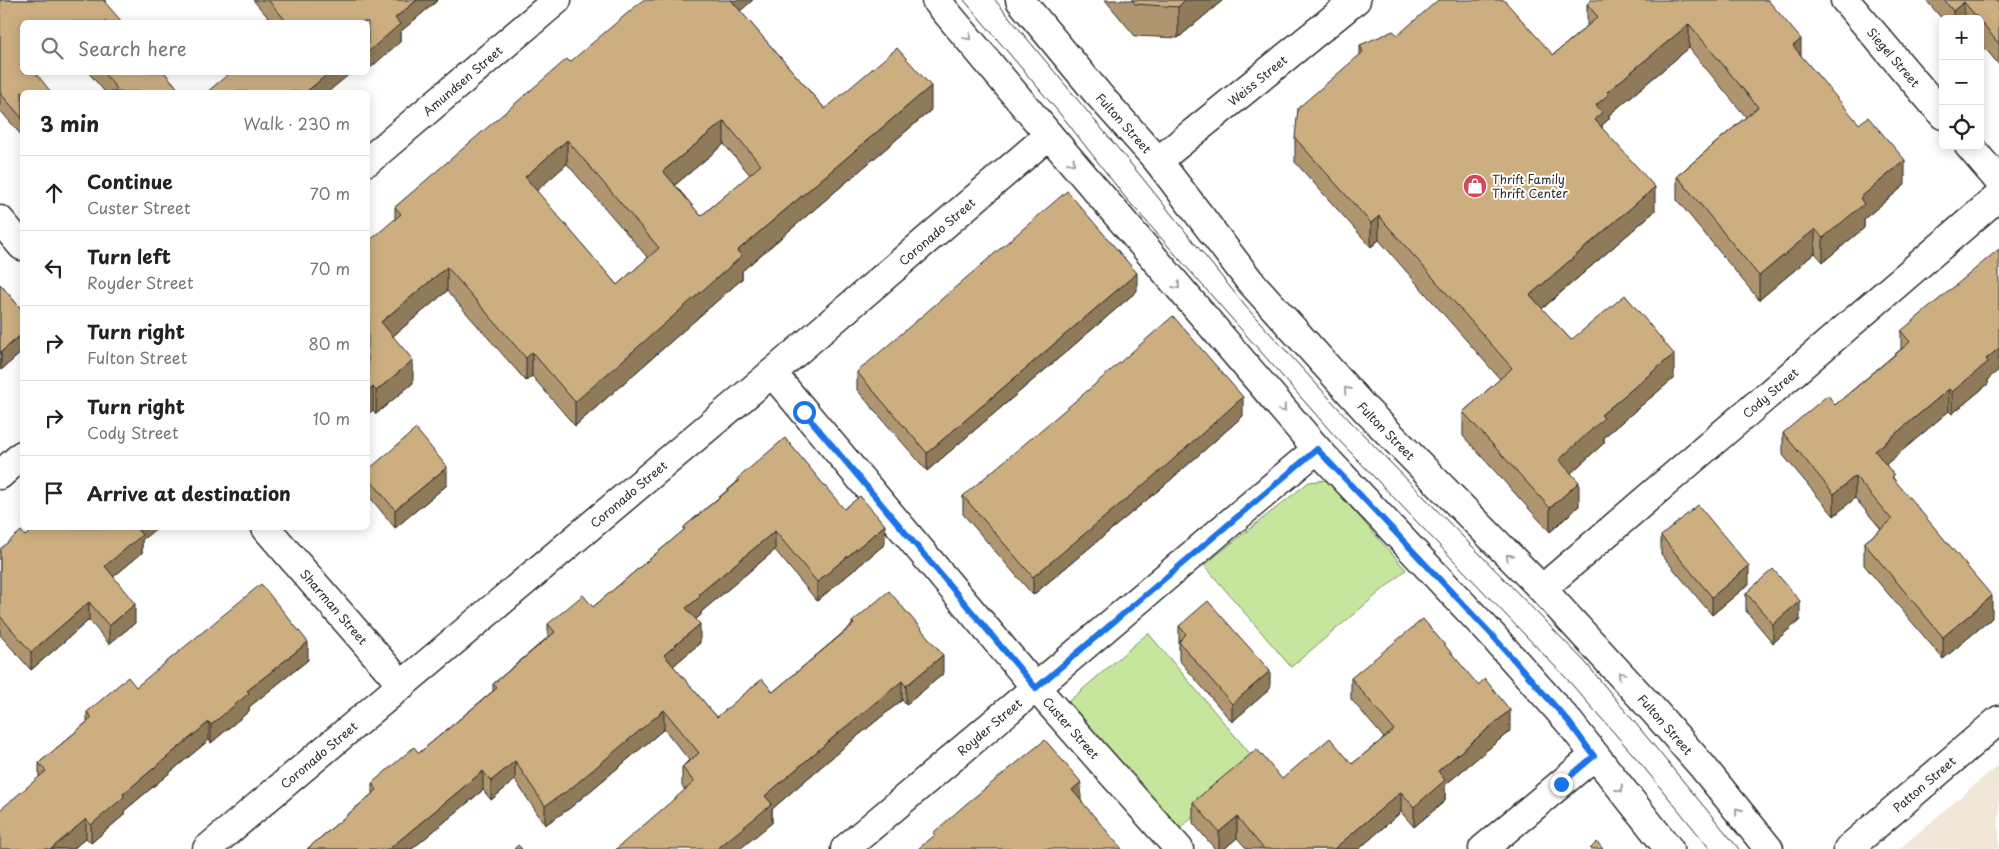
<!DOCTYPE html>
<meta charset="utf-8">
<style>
:root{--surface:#fff;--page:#f2f2f2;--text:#222;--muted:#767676;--line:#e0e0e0}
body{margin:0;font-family:"Playpen Sans",sans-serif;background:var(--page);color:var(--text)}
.controls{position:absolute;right:15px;top:15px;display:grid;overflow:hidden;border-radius:8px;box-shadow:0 2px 12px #0003}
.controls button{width:45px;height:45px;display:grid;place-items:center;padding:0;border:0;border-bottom:1px solid var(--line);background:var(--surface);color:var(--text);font:25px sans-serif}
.stop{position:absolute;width:15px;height:15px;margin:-11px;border:4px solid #1a73e8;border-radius:50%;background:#fff}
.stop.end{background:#1a73e8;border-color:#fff;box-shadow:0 1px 5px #0008}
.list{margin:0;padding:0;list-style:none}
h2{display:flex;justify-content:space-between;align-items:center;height:65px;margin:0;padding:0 20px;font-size:21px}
h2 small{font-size:16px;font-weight:400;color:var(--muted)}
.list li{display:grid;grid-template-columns:32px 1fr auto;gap:15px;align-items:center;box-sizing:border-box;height:75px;padding:0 20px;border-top:1px solid var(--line)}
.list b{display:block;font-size:19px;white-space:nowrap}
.list p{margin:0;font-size:16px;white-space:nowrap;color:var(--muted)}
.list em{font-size:16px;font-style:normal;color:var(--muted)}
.icon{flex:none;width:28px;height:28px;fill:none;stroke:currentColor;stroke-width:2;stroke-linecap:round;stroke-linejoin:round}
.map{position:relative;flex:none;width:1999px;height:849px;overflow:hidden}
.search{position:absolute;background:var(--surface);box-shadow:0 2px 12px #0003;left:20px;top:20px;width:350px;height:55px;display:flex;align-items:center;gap:12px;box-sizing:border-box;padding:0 18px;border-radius:8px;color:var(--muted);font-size:19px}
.panel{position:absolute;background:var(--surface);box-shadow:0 2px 12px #0003;left:20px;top:90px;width:350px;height:440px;border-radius:8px}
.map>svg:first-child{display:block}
.built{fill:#f0e7d9}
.green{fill:#c6e69e;stroke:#788864}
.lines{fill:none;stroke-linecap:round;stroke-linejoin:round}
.street-casing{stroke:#2b2b2b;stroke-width:31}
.secondary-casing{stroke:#2b2b2b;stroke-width:31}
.street{stroke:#fff;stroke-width:28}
.secondary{stroke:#fff;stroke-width:28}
.tram{stroke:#2b2b2b;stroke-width:1}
.wall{fill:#af966f;stroke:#2b2b2b;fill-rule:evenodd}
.shaded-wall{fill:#8f7a5a;stroke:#2b2b2b}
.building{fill:#ccae81;stroke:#2b2b2b;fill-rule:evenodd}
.oneway{stroke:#a0a0a0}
.route{stroke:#1a73e8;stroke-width:6}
.labels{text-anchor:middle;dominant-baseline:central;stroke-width:4;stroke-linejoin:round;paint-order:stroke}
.street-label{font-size:12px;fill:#2b2b2b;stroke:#fff}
.poi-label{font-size:12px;fill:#2b2b2b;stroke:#fff;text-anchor:start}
</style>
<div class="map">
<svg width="1999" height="849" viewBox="0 0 1999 849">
<rect width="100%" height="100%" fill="#fff"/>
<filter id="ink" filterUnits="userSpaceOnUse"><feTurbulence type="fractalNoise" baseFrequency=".02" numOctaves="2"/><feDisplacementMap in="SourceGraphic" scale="10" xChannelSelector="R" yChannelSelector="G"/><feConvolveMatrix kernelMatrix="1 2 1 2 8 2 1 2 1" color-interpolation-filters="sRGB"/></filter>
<g filter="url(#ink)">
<!-- built -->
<path class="built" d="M1999 764V849H1899Z"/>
<!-- green -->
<g class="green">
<path d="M1327 480 1406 570 1291 667 1204 565 1309 482Z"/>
<path d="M1148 633 1258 763 1178 830 1068 702Z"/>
</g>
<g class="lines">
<!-- street casing -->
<g class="street-casing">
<g id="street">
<path id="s1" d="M1845 0 1943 115"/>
<path d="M1969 146 1999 181"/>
<path id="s2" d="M368 161 557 0"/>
<path id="s3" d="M1158 161 1356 0"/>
<path d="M0 220 22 246"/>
<path id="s4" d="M772 373 1036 688 1179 849"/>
<path d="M0 475 22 455"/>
<path id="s5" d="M266 528 402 685"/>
<path id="s6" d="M1542 589 1999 196"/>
<path id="s7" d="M207 849 772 373 1049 135"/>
<path id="s8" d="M845 849 1317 449"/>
<path d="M1483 849 1594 756"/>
</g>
</g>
<!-- secondary casing -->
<g class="secondary-casing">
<g id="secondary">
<path d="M936 0 1049 135 1317 449 1491 634 1569 722 1669 849"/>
<path id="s9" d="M1020 0 1098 94 1158 161 1249 280 1365 409 1542 589 1654 711 1702 766 1769 849"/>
<path id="s10" d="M1848 849 1999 720"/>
</g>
</g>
<!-- street -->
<use href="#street" class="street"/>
<!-- secondary -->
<use href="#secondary" class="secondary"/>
<!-- tram -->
<g class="tram">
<path d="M964 0 1066 121 1125 197 1333 434 1567 679 1637 759 1710 849"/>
<path d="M995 0 1140 175 1246 307 1351 422 1585 662 1739 849"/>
</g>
</g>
<!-- wall -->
<g class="wall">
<path d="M0 0H107L105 2 22 22V72H35L22 92V136L0 110Z"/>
<path d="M253 0H303L304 1 305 0H438L400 32V42L368 22H272Z"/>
<path d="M1105 0H1223L1178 38 1135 36Z"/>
<path d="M1768 0 1801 56 1905 185 1864 219V228L1823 262 1815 253 1759 300 1677 200V176L1746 117 1689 48 1609 115V119L1602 125V128L1655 211 1542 309 1571 340 1674 378 1604 437V443L1571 473 1579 506 1550 532 1463 436V412L1500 379 1379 240 1371 247 1295 162V138L1360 55V45L1398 35 1553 55 1587 26V4Z"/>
<path d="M1926 0H1999V65L1980 42V19H1943V20Z"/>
<path d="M740 11 825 109 931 110 742 271V279L575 426 532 376 526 381 447 291 393 336 413 383 376 414 373 410 368 415 395 219V207L570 62ZM724 144 750 175 701 216 675 185ZM567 164 648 258 617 285 536 191Z"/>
<path d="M88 72H164L181 92H105Z"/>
<path d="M0 284 22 310V352L1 370 0 369Z"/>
<path d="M1137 291 927 471 857 390V372Z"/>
<path d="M1901 331 1988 379V384L1952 414 1949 411 1886 464 1894 479 1992 618 1943 659 1864 565V543L1881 529 1855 498 1834 516 1783 455V433L1835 405 1901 349Z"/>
<path d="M1243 416 1167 483 1033 595 963 514V496Z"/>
<path d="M368 470 447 485 395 528 368 495Z"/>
<path d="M737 479 844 509 885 544 817 601 775 550 701 612V615L696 619 700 643 673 666 717 717 773 692 852 625V622L943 674 906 705 902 700 843 748 772 809V823L685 790 682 786V767L689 760 664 729 570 808 545 825 515 780 491 800 483 790 412 849H307L372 794V783L419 753 493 691V684L548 637V624L593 607 684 530V527L737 482Z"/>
<path d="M25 536 142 540V553L113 577 135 623 109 644 89 620 31 670 0 635V549Z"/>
<path d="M1661 536 1749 584 1712 615 1661 554Z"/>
<path d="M1746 593 1800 620 1773 643 1746 611Z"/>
<path d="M1179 626 1270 689 1232 722 1179 660Z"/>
<path d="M308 660 249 707V711L211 743 209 740 124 811V815L91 843 86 838 73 849H0L39 777V763L87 722V712L136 687Z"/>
<path d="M1351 678 1510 731 1445 785V801L1414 827 1401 812 1359 849H1247L1237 838 1224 849H1215L1193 823V802L1282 779 1352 764 1384 738 1351 699Z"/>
</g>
<!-- shaded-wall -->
<g class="shaded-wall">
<path d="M417 0H438L400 32V42L368 70V52L395 18Z"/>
<path d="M729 0H753L729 21Z"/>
<path d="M1185 0H1223L1178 38V7Z"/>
<path d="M1964 2V19H1953V11Z"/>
<path d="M1689 24V48L1609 115V119L1602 125V136L1595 120 1596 105 1607 92Z"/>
<path d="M1801 39V64L1793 46Z"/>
<path d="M330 72H352L328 92H306Z"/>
<path d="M931 86V110L742 271V279L575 426V402L737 251Z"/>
<path d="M724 121V144L663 195V171Z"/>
<path d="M567 140V164L525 201V177Z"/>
<path d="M1905 160V185L1864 219V228L1823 262V238L1860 198Z"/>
<path d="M1655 187V211L1530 319V295Z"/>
<path d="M1379 216V240L1371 247V223Z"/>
<path d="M1815 229V253L1759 300V276Z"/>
<path d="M447 267V291L381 346V322Z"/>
<path d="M1137 273V291L927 471V453Z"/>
<path d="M22 334V352L1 370V352Z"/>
<path d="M1999 348V370L1988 379V384L1952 414V392L1986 359Z"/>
<path d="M532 352V376L526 381V358Z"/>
<path d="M1674 354V378L1604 437V443L1559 484V460L1601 415Z"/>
<path d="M413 360V383L376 414V391Z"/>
<path d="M373 387V410L368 415V391Z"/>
<path d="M1949 389V411L1875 474V451Z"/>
<path d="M1243 397V416L1167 483 1033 595V577Z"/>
<path d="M447 467V485L395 528V510Z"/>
<path d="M1855 476V498L1834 516V494Z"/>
<path d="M1579 482V506L1550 532V508Z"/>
<path d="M885 525V544L817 601V582Z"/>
<path d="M136 528H157L142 540V553L105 584V566Z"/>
<path d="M775 531V550L701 612V615L686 627V608L699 594Z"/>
<path d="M1749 566V584L1712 615V597Z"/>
<path d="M1992 596V618L1943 659V637Z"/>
<path d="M1800 601V620L1773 643V624Z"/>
<path d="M89 602V620L31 670V652Z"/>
<path d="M135 604V623L109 644V626Z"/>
<path d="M700 624V643L664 674V655Z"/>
<path d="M308 642V660L249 707V711L211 743V725L247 691Z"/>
<path d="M943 655V674L906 705V686Z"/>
<path d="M1270 671V689L1232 722V704Z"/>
<path d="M902 681V700L843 748 772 809V823L740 849H717L765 796 843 729Z"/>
<path d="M664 710V729L570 808 545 825V806Z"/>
<path d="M1510 710V731L1445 785V801L1414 827V807L1438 771Z"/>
<path d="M209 722V740L124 811V815L91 843V825L123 794Z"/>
<path d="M515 761V780L491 800V781Z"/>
<path d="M483 771V790L412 849H389Z"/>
<path d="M1081 782V805L1072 790Z"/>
<path d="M1401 792V812L1359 849H1334Z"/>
<path d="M1237 817V838L1224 849H1219V832Z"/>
<path d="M86 819V838L73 849H51Z"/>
</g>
<!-- building -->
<g class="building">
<path d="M0 0H103L122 22H22V72H35L51 92H22V118L0 93Z"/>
<path d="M268 0H303L304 1 305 0H417L395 18 400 24 368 52V22H287Z"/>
<path d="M643 0H731L825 109 897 48 931 86 737 251 742 256 575 402 532 352 526 358 447 267 381 322 413 360 376 391 373 387 368 391V242L401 214 395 207 567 59 570 62ZM724 121 761 165 701 216 663 171ZM567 140 659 248 617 285 525 177Z"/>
<path d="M1132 0H1185L1178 7 1135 4Z"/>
<path d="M1438 0H1504L1553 55 1598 17 1587 4 1591 0H1768L1801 39 1793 46 1859 124 1868 117 1905 160 1860 198 1864 204 1823 238 1815 229 1759 276 1677 176 1758 107 1689 24 1607 92 1609 94 1596 105 1602 112 1595 120 1655 187 1530 295 1571 340 1625 295 1674 354 1601 415 1604 418 1559 460 1579 482 1550 508 1463 412 1512 368 1379 216 1371 223 1295 138 1298 108 1363 52 1360 45 1393 31 1398 35Z"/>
<path d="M1944 0H1999V44L1980 21V19H1978L1964 2 1953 11Z"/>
<path d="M103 72H164L181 92H112L117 89Z"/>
<path d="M231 72H330L306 92H207Z"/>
<path d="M1067 191 1137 273 927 453 857 372Z"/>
<path d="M1999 249V348L1986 359 1988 362 1952 392 1949 389 1875 451 1894 475 1892 477 1992 596 1943 637 1864 543 1892 520 1855 476 1834 494 1783 433 1828 395 1835 405 1910 342 1901 331Z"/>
<path d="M0 284 22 310V334L1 352 0 351Z"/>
<path d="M1173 316 1243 397 1167 465 1033 577 963 496 1093 386Z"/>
<path d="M416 429 447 467 395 510 368 477V470Z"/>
<path d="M785 438 844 509 860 496 885 525 817 582 775 531 699 594 701 596 686 608 700 624 664 655 717 717 762 679 773 692 854 624 852 622 889 591 943 655 906 686 902 681 843 729 765 796 772 804 717 849H616L694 782 682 767 699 753 664 710 570 789 545 806 515 761 491 781 483 771 389 849H307L377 790 372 783 414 747 419 753 497 688 493 684 555 632 548 624 583 595 593 607 685 529 684 527 739 481 737 479Z"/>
<path d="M1698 505 1749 566 1712 597 1661 536Z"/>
<path d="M36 528H136L142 535 105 566 135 604 109 626 89 602 31 652 0 616V549L21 531 25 536Z"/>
<path d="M1773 569 1800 601 1773 624 1746 593Z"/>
<path d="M261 584 308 642 247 691 249 693 211 725 209 722 123 794 124 797 91 825 86 819 51 849H0V810L46 771 39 763 92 718 87 712 128 677 136 687Z"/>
<path d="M1208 601 1270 671 1232 704 1179 642 1186 634 1179 626Z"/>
<path d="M1423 619 1478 685 1485 679 1510 710 1438 771 1445 780 1414 807 1401 792 1334 849H1264L1237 817 1219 832 1193 802 1257 749 1282 779 1330 738 1352 764 1394 730 1351 678Z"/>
<path d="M1045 740 1081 782 1072 790 1122 849H918L935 835 933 833 966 804Z"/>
<path d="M1597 842 1603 849H1590Z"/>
<path d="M518 845 522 849H514Z"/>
</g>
<!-- one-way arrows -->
<defs><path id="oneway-chevron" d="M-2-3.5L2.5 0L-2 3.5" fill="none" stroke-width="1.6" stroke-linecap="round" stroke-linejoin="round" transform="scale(1.25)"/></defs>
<g class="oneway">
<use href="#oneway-chevron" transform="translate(968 37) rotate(50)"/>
<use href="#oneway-chevron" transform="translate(1072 162) rotate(49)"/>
<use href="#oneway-chevron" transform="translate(1177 286) rotate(50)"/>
<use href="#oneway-chevron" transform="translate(1347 390) rotate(-132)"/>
<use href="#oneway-chevron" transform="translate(1283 409) rotate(50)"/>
<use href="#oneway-chevron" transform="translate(1509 557) rotate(-135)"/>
<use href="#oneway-chevron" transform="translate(1621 675) rotate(-133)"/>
<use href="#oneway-chevron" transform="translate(1620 789) rotate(51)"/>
<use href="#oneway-chevron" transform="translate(1738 811) rotate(-129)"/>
</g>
</g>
<g class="lines" filter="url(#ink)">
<!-- route -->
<path class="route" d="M804 412 1036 688 1317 449 1491 634 1569 722 1594 756 1561 784"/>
</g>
<!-- icons -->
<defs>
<g id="shop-disc" transform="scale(1.25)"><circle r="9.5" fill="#d1495b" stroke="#fff"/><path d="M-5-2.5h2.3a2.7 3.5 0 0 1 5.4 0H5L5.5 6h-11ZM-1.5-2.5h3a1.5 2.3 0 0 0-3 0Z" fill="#fff"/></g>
</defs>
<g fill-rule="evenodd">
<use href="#shop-disc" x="1475" y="186"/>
</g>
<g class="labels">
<!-- street labels -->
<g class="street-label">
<text stroke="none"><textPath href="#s1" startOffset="75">Siegel Street</textPath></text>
<text stroke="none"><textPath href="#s2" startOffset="124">Amundsen Street</textPath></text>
<text stroke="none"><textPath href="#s3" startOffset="128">Weiss Street</textPath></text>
<text stroke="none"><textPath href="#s9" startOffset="161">Fulton Street</textPath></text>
<text stroke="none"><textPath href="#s7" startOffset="956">Coronado Street</textPath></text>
<text stroke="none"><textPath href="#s6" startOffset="301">Cody Street</textPath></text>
<text stroke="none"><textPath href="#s9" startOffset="566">Fulton Street</textPath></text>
<text stroke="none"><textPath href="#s7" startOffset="551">Coronado Street</textPath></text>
<text stroke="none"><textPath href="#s5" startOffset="104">Sharman Street</textPath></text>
<text stroke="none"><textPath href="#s9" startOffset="971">Fulton Street</textPath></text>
<text stroke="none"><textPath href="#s8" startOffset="189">Royder Street</textPath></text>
<text stroke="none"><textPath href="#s4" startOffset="464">Custer Street</textPath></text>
<text stroke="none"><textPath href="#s7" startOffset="146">Coronado Street</textPath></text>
<text stroke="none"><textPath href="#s10" startOffset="100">Patton Street</textPath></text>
</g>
<!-- poi labels -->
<g class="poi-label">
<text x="1492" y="179">Thrift Family<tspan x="1492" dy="14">Thrift Center</tspan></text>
</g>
</g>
</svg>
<div class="controls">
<button>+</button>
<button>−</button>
<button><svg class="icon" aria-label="locate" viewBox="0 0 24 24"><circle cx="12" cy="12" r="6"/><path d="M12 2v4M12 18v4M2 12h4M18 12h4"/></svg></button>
</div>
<div class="stop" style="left:804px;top:412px"></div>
<div class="stop end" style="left:1561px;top:784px"></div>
<div class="search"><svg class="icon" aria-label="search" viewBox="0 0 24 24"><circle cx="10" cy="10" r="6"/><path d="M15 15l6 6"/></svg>Search here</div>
<section class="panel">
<h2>3 min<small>Walk · 230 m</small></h2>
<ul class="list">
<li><svg class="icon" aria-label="ahead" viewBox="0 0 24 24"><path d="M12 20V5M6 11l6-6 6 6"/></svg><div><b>Continue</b><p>Custer Street</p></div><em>70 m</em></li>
<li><svg class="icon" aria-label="left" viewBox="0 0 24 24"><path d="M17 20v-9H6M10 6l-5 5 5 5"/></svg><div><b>Turn left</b><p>Royder Street</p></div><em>70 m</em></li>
<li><svg class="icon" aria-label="right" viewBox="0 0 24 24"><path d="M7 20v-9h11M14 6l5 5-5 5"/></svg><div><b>Turn right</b><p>Fulton Street</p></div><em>80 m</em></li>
<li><svg class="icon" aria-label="right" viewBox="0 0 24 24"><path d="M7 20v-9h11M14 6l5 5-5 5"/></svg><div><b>Turn right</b><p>Cody Street</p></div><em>10 m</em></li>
<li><svg class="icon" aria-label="arrive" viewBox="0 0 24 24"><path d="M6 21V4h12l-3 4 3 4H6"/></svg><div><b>Arrive at destination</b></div></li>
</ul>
</section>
</div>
